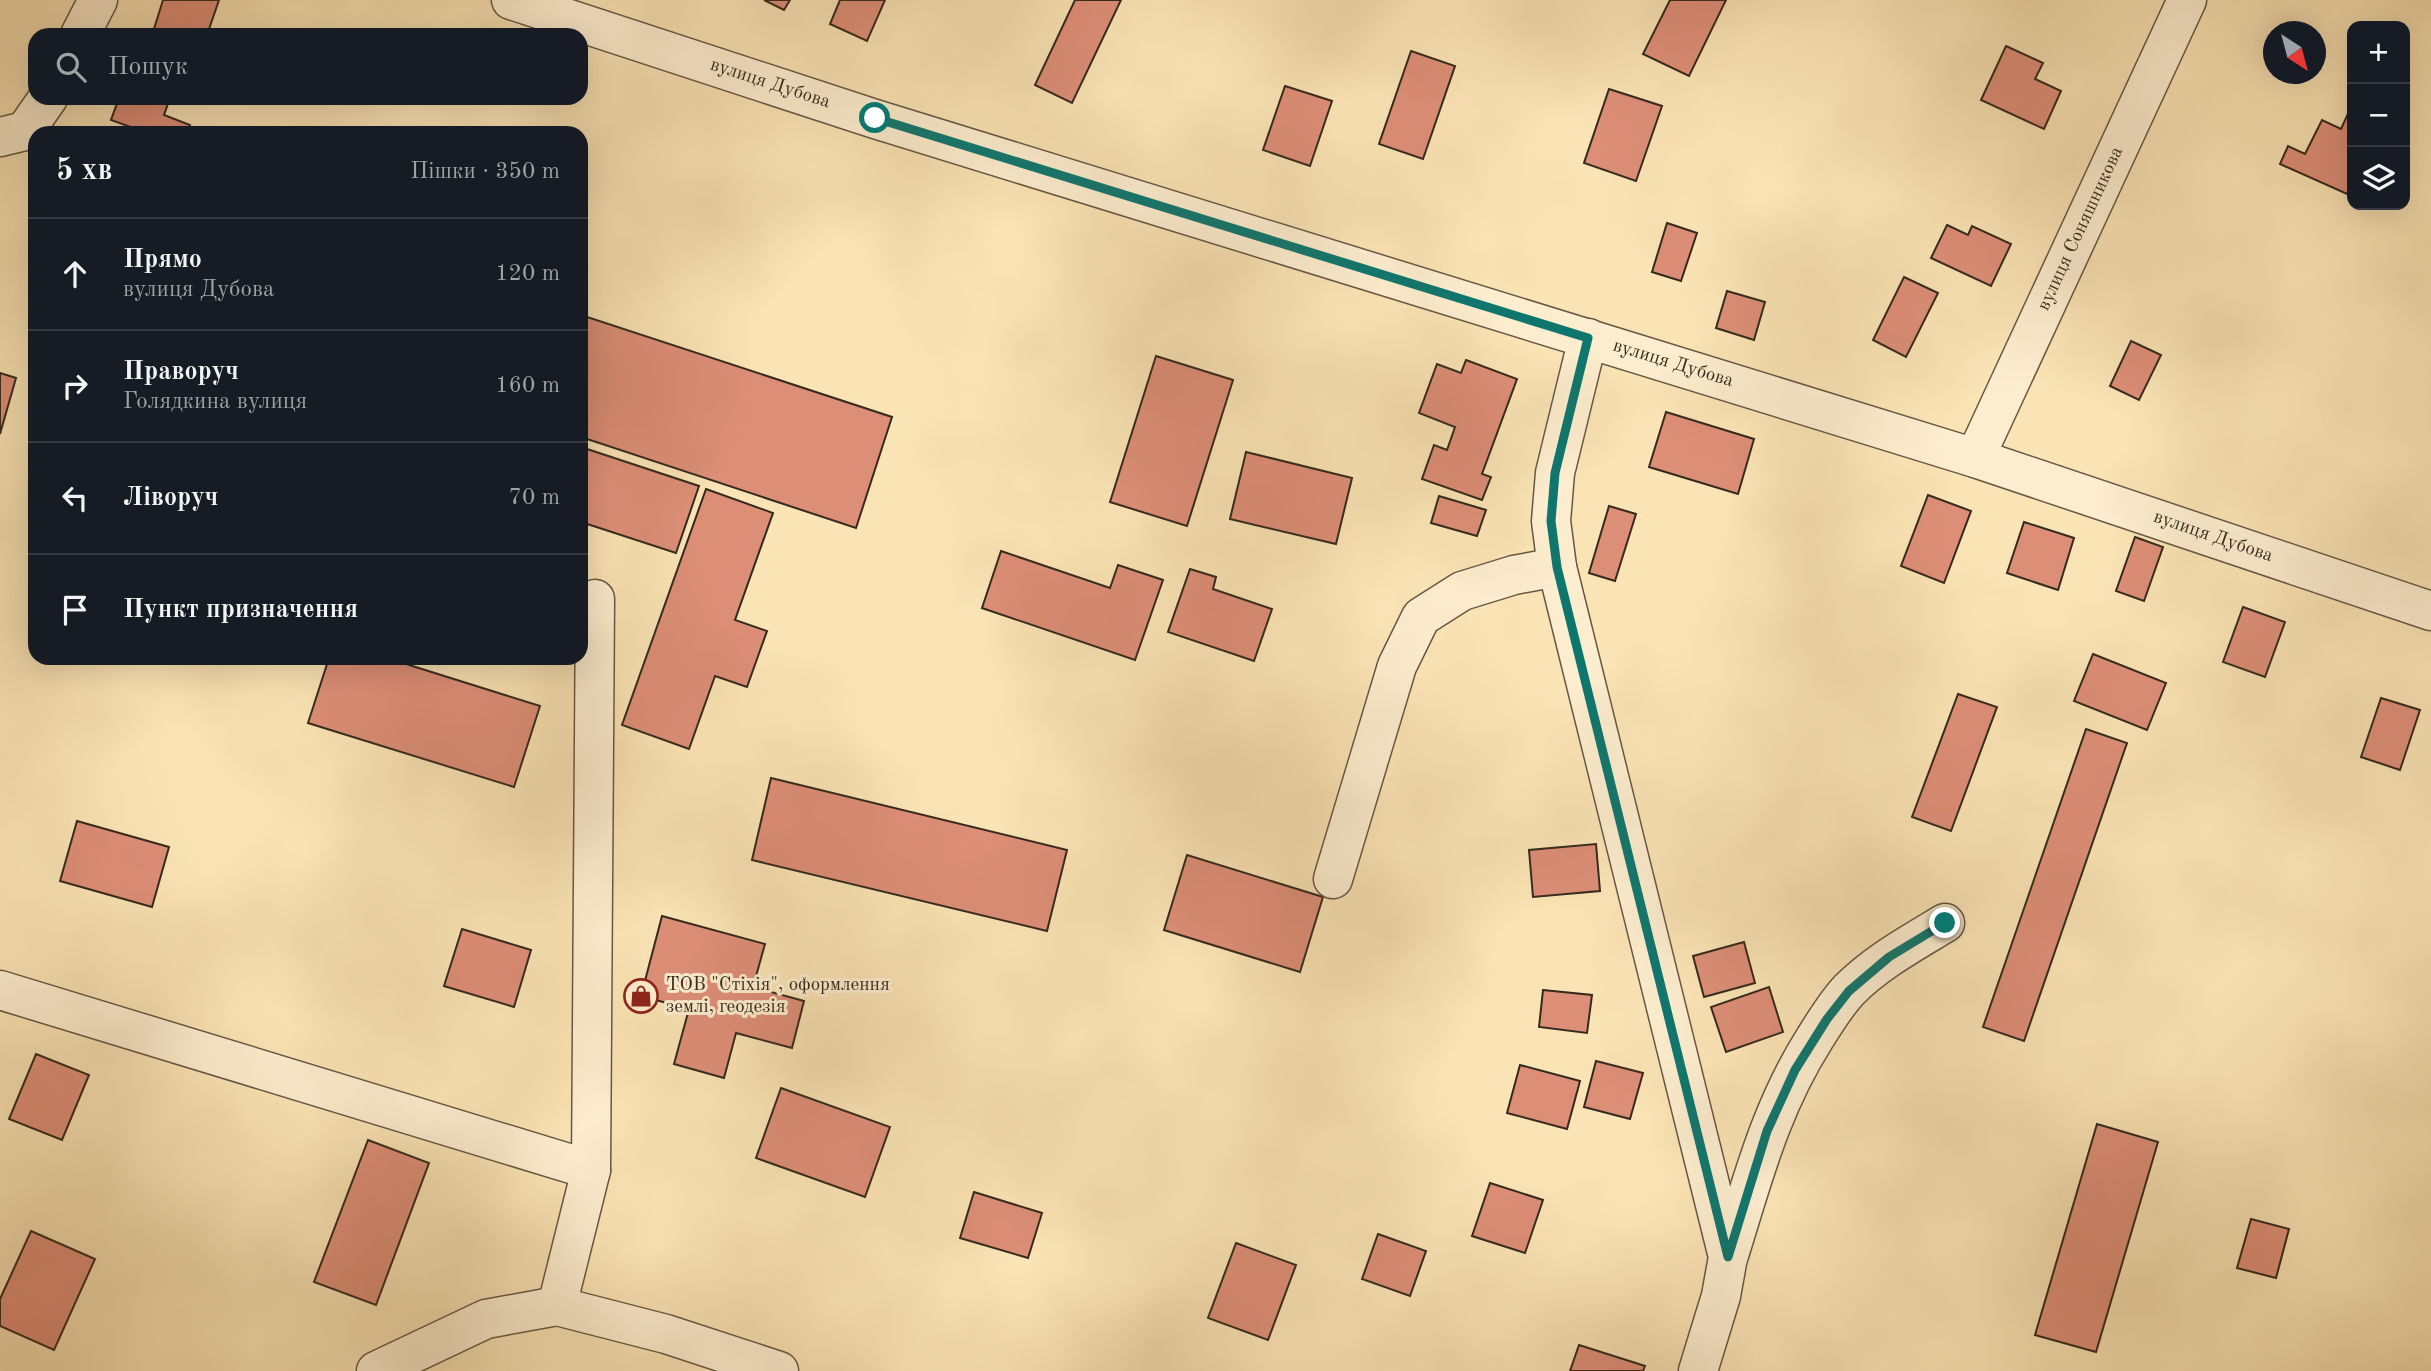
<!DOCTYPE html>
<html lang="uk">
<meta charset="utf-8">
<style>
:root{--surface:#171b24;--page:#242831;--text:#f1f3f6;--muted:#9ea1a6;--line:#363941}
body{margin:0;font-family:"Old Standard TT",serif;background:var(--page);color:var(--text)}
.controls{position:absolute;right:21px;top:21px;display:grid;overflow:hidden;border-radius:14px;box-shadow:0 7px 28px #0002}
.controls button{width:63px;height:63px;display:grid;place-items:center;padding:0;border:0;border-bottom:2px solid var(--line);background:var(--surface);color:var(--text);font:35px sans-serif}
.compass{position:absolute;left:2263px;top:21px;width:63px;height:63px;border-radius:50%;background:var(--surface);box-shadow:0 7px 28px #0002;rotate:144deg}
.stop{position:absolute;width:21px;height:21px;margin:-16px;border:5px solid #0f766e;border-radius:50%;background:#fff}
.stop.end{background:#0f766e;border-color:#fff;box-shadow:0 2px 7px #0008}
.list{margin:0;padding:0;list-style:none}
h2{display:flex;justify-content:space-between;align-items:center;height:91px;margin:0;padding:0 28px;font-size:30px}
h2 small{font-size:23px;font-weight:400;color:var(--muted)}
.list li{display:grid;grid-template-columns:46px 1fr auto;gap:21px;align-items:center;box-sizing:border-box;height:112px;padding:0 28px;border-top:2px solid var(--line)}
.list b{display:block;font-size:26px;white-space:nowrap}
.list p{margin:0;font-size:23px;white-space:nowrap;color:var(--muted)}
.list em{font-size:23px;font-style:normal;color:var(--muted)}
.icon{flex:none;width:38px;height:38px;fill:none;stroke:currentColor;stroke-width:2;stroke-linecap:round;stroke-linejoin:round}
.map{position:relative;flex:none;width:2431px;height:1371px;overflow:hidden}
.search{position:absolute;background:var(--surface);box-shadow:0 7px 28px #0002;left:28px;top:28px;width:560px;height:77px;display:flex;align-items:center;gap:18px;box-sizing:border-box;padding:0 24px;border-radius:21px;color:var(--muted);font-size:26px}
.panel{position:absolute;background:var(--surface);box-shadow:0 7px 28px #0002;left:28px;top:126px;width:560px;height:539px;border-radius:21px}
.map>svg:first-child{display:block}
.building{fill:#dd8e77;stroke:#342a1d;stroke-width:2}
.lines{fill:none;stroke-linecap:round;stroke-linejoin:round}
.minor-casing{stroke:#665843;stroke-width:41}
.minor{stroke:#fcedce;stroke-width:38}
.route{stroke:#0f766e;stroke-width:9}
.labels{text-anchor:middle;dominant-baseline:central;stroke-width:6;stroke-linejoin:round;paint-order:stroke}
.street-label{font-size:19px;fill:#342a1d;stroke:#fcedce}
.poi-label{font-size:19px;fill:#342a1d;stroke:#fcedce;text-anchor:start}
</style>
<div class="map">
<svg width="2431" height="1371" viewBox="0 0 2431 1371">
<rect width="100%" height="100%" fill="#fae3b4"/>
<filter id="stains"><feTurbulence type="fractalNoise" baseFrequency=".00286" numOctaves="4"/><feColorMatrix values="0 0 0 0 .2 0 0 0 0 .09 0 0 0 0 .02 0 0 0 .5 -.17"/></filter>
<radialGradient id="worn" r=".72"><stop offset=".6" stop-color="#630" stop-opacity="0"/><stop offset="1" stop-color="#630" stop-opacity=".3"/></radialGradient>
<!-- building -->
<g class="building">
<path d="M163 0H219L207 35H171L154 29Z"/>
<path d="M764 0H790L784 10Z"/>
<path d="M840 0H885L867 41 830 24Z"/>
<path d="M1075 0H1121L1072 103 1035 85Z"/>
<path d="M1670 0H1726L1689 76 1643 54Z"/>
<path d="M2006 46 2043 63 2035 79 2061 91 2044 129 1981 100Z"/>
<path d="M1411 51 1455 66 1423 159 1379 144Z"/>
<path d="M1285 86 1332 101 1310 166 1263 150Z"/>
<path d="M1609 89 1662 106 1636 181 1584 163Z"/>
<path d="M119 98H170L164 115 190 125 187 133H147L111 120Z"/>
<path d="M2352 105V183L2347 194 2280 164 2288 146 2305 154 2322 120 2341 129Z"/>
<path d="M1667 223 1697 233 1681 281 1652 272Z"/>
<path d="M1947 225 1968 235 1972 226 2011 244 1991 286 1931 258Z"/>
<path d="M1904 277 1938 293 1906 357 1873 340Z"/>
<path d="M1727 291 1765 302 1754 340 1716 328Z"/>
<path d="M581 315 892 417 856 528 581 437Z"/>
<path d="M2131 341 2161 355 2139 400 2110 386Z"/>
<path d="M1156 356 1233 380 1187 526 1110 502Z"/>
<path d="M1466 360 1517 379 1482 474 1491 477 1482 500 1422 479 1434 445 1447 450 1455 427 1419 413 1437 364 1461 373Z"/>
<path d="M0 373 16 378 0 434Z"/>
<path d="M1666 412 1754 439 1738 494 1649 467Z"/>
<path d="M581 447 699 486 676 553 581 522Z"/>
<path d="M1246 452 1352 478 1336 544 1230 519Z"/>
<path d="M706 489 773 513 735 620 767 631 747 687 715 676 689 749 622 725Z"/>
<path d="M1928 495 1971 511 1944 583 1901 566Z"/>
<path d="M1439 496 1486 510 1477 536 1431 523Z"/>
<path d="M1609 506 1636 514 1615 581 1589 573Z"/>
<path d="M2024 522 2074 538 2058 590 2007 573Z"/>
<path d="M2135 537 2163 547 2144 601 2116 591Z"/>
<path d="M1001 551 1110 588 1118 565 1163 580 1135 660 982 608Z"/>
<path d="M1190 569 1216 577 1213 589 1272 609 1254 661 1168 632Z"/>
<path d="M2243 607 2285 622 2265 677 2223 662Z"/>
<path d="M2093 654 2166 683 2147 730 2074 701Z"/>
<path d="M329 658H387L540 706 514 787 308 723Z"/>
<path d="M1958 694 1997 707 1951 831 1912 817Z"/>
<path d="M2381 698 2420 710 2400 770 2361 757Z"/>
<path d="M2086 729 2127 743 2024 1041 1983 1027Z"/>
<path d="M771 778 1067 850 1047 931 752 860Z"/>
<path d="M77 821 169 847 152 907 60 881Z"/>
<path d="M1596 844 1600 891 1533 897 1529 850Z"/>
<path d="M1187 855 1323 897 1300 972 1164 930Z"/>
<path d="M662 916 765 944 753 987 804 1001 792 1048 736 1033 724 1078 674 1064 689 1009 641 996Z"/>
<path d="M462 929 531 950 514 1007 444 986Z"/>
<path d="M1744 942 1755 983 1704 997 1693 956Z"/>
<path d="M1769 987 1783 1032 1726 1052 1711 1007Z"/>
<path d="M1543 990 1592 995 1587 1033 1539 1027Z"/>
<path d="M36 1054 89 1075 62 1140 9 1119Z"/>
<path d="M1596 1061 1643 1073 1630 1119 1584 1107Z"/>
<path d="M1520 1065 1580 1081 1567 1129 1507 1113Z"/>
<path d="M781 1088 890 1127 865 1197 756 1158Z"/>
<path d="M2097 1124 2158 1142 2096 1352 2035 1335Z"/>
<path d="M368 1140 429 1163 376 1305 314 1282Z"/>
<path d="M1490 1183 1543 1200 1525 1253 1472 1236Z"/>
<path d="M974 1192 1042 1213 1028 1258 960 1238Z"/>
<path d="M2251 1219 2289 1229 2276 1278 2237 1268Z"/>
<path d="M31 1231 95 1259 54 1350 0 1326V1299Z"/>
<path d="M1378 1234 1426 1251 1410 1296 1362 1279Z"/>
<path d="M1236 1243 1296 1265 1268 1340 1208 1318Z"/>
<path d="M1579 1345 1645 1366 1643 1371H1570Z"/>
</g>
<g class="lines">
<!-- minor casing -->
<g class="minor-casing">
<g id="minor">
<path d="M511 0 875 119 1975 458 2431 611"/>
<path d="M80 35 98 0"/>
<path d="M0 137 25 131 48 98"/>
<path d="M1588 338 1555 473 1551 521 1557 567 1728 1257 1721 1296 1698 1371"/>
<path d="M1975 458 2187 0"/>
<path d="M1333 879 1397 666 1421 617 1462 591 1514 575 1557 567"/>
<path d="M0 990 591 1170"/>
<path d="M1729 1255C1753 1178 1771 1107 1815 1038 1825 1022 1836 1004 1849 990 1877 962 1912 943 1945 923"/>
<path d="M557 1306 591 1170 595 599"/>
<path d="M376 1371 486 1319 557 1306 666 1334 779 1371"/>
</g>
</g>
<!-- minor -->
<use href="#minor" class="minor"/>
</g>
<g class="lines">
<!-- route -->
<path class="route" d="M875 118 1588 338 1555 473 1551 521 1557 567 1728 1257 1767 1131 1795 1070 1827 1019 1849 991 1889 957 1945 923"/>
</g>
<!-- icons -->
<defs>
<g id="shop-ring" transform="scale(1.75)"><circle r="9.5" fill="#fcedce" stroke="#8f2418" stroke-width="1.5"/><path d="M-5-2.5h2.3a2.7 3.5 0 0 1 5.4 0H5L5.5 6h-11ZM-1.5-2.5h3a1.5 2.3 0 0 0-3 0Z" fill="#8f2418"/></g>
</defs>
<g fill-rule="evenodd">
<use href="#shop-ring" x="641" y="996"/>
</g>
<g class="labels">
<!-- street labels -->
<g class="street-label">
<text transform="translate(770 84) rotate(18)">вулиця Дубова</text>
<text transform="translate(2081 229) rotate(-65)">вулиця Соняшникова</text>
<text transform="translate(1673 364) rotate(17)">вулиця Дубова</text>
<text transform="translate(2213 537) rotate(19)">вулиця Дубова</text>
</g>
<!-- poi labels -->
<g class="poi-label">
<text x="666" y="985">ТОВ "Стіхія", оформлення<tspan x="666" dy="22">землі, геодезія</tspan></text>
</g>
</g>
<rect width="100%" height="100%" filter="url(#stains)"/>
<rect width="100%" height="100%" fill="url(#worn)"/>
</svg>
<div class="controls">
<button>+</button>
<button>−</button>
<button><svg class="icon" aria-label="layers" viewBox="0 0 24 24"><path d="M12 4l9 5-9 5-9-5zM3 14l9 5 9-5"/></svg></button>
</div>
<svg class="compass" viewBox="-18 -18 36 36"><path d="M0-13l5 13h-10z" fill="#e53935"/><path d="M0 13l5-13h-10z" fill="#9ea1a6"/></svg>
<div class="stop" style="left:875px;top:118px"></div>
<div class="stop end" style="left:1945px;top:923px"></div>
<div class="search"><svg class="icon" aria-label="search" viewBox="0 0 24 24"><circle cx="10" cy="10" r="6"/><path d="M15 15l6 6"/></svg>Пошук</div>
<section class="panel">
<h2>5 хв<small>Пішки · 350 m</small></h2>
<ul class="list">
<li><svg class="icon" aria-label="ahead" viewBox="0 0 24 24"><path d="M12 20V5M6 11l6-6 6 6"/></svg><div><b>Прямо</b><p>вулиця Дубова</p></div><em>120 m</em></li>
<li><svg class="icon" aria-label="right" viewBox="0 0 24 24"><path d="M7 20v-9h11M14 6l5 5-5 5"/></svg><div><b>Праворуч</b><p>Голядкина вулиця</p></div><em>160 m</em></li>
<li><svg class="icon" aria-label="left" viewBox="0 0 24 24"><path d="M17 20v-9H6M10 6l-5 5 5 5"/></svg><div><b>Ліворуч</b></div><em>70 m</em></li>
<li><svg class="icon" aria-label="arrive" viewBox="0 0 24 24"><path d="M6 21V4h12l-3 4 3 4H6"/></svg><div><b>Пункт призначення</b></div></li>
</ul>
</section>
</div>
